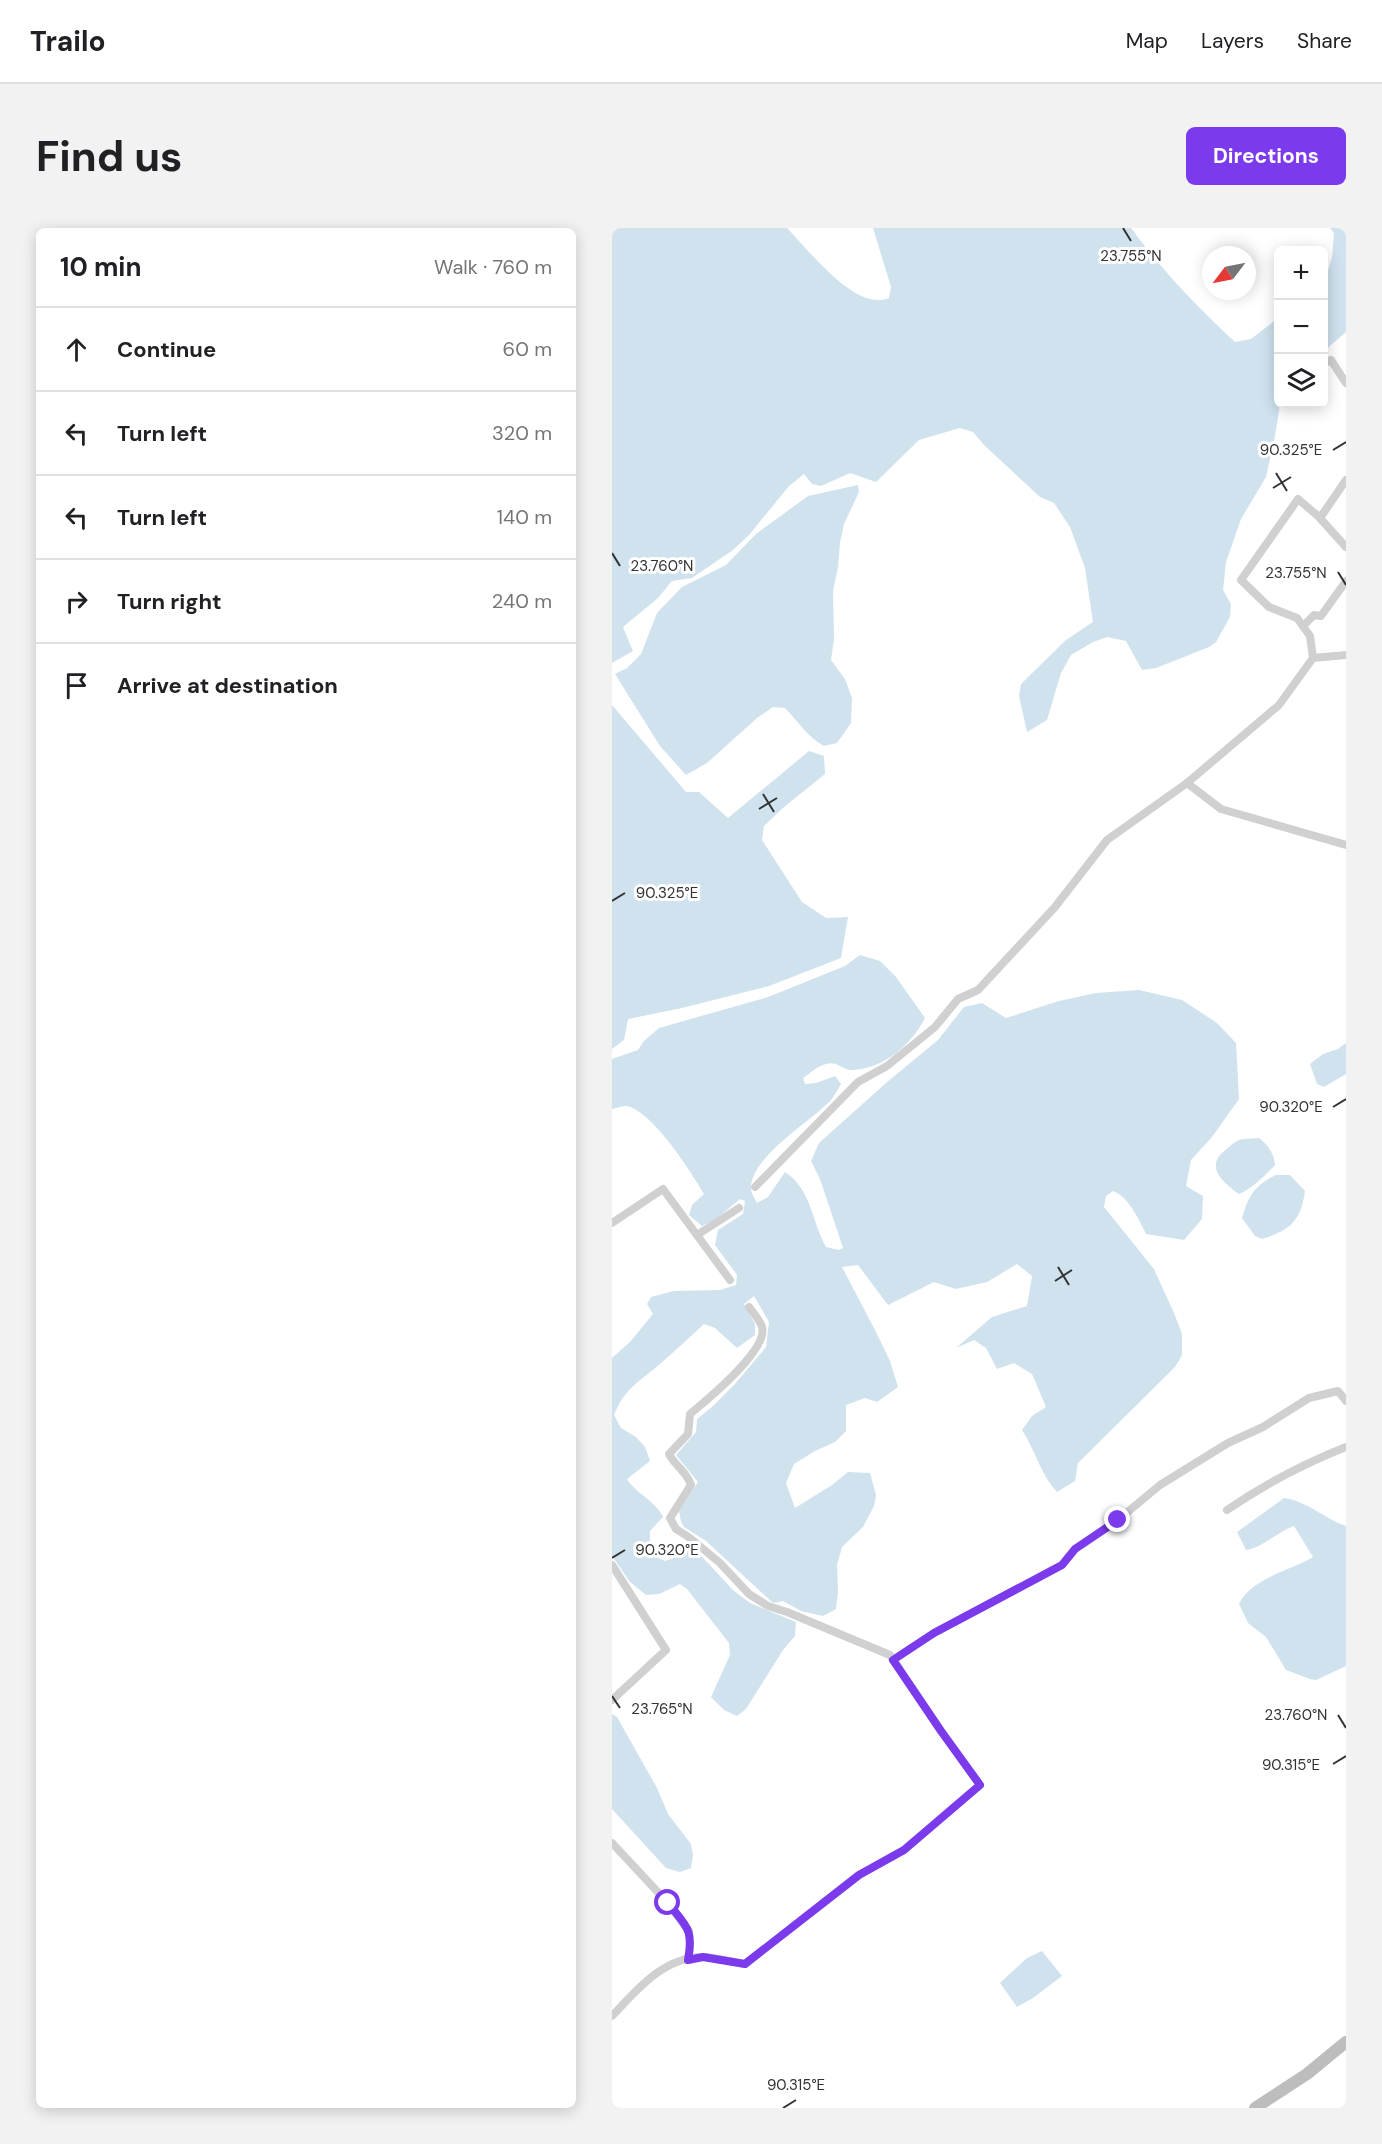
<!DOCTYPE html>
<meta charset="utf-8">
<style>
:root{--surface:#fff;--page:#f2f2f2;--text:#202124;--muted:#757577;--line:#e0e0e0;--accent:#7c3aed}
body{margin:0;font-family:"DM Sans",sans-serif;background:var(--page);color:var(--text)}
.controls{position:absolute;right:18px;top:18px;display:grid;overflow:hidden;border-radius:9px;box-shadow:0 3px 15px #0003}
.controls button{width:54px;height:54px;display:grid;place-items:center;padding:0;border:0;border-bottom:2px solid var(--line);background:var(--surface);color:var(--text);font:30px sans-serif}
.compass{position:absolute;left:590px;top:18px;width:54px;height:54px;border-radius:50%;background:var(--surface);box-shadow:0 3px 15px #0003;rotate:238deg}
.stop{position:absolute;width:18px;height:18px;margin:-14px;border:4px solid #7c3aed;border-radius:50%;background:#fff}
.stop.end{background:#7c3aed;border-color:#fff;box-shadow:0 2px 6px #0008}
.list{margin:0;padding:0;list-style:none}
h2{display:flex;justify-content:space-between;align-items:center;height:78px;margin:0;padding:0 24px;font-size:26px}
h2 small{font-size:20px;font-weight:400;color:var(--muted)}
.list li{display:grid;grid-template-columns:39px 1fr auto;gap:18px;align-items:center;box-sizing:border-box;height:84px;padding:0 24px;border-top:2px solid var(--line)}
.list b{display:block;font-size:22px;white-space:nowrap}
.list em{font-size:20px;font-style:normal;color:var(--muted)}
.icon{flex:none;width:33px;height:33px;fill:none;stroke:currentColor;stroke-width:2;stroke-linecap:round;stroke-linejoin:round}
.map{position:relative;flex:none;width:734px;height:1880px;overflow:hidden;border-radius:9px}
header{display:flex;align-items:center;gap:36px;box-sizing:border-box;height:84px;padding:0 30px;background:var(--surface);border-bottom:2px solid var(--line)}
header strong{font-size:28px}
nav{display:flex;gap:33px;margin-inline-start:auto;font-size:21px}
.intro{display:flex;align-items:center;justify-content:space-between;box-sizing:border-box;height:144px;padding:0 36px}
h1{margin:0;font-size:42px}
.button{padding:15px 27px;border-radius:9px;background:var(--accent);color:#fff;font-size:21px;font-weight:700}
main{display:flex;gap:36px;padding:0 36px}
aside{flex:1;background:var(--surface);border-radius:9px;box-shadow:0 3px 15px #0003}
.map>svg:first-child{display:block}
.water{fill:#cfe2ee}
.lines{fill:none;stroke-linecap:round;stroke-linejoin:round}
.street{stroke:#d0d0d0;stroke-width:8}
.secondary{stroke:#bdbdbd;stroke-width:12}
.route{stroke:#7c3aed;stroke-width:8}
.ticks{fill:none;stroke:#333;stroke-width:2}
.ticks-label{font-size:15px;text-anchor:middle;fill:#333;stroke:#fff;stroke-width:6;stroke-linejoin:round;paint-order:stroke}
</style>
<header>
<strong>Trailo</strong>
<nav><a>Map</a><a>Layers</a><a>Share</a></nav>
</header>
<div class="intro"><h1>Find us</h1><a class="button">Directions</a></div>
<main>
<aside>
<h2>10 min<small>Walk · 760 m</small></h2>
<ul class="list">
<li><svg class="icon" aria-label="ahead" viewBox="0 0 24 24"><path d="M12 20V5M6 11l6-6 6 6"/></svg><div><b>Continue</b></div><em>60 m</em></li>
<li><svg class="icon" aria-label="left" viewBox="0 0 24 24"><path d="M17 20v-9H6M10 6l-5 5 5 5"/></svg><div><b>Turn left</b></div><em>320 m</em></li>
<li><svg class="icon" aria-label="left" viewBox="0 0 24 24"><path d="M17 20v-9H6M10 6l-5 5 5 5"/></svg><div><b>Turn left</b></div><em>140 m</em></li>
<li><svg class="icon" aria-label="right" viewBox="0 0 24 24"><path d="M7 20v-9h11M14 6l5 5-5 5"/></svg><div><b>Turn right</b></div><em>240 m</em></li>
<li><svg class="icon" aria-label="arrive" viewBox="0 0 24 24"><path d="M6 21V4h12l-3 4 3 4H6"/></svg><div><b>Arrive at destination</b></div></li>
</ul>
</aside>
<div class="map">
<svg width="734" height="1880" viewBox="0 0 734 1880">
<rect width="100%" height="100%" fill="#fff"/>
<!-- water -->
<g class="water">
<path d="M0 0H175C197 22 243 84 277 70L279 59 261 0H519C550 42 585 79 623 114L639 111 666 90 668 176 663 208 654 249 629 291 614 334 611 362 619 376 618 389 604 414 597 419 544 440 530 442 514 413 495 409 481 414 459 427 449 445 435 492 415 504 407 468 409 456 454 412 481 394 473 340 458 299 442 275 428 269 372 217 361 204 348 200 307 212 264 254 238 245 209 258 200 256 192 246 177 258 137 307 121 322 80 350 60 353 46 370 11 399 21 423 0 435Z"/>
<path d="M718 0H734V104L712 123V54L720 30 722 5Z"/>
<path d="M246 257 247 264 232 296 228 315 226 339 221 363 222 411 219 432 233 451 240 470 239 495 225 515 212 518C195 509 186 493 173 480L161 479 145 490 95 535 74 547 48 518 3 446 15 440 29 426 45 385 70 359 114 337 144 306 196 268Z"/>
<path d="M0 477 74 564H87L116 590 197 523 212 528 213 546 172 579 152 598 150 612 190 674 214 690 236 689 229 730 157 758 70 780 16 791 12 812 0 821Z"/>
<path d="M248 727 268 733 284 749 313 790C299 817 273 840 241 842 236 843 233 840 228 838 214 830 203 842 191 850L193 856 204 855 223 848 229 856C226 861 223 867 219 872 201 892 136 930 139 962 140 966 143 971 145 975L156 969 173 944C200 962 199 992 214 1019L227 1022 231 1020 208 951 199 933 207 915 274 855 326 812 352 779 370 775 394 790 447 773 484 765 527 762 570 772 605 795 624 815 627 871 600 909 579 932 574 958 591 968 590 991 572 1012 534 1006C527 992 516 968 501 963L494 968 492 979 542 1041 562 1085 570 1106V1127L563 1139 466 1235 463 1253 445 1264C429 1247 423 1222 410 1202L420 1188 434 1179 420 1146 402 1135 385 1141 374 1120 362 1112 344 1120 380 1089 415 1078 420 1048 405 1036 375 1054 344 1061 322 1054 276 1077 246 1037 230 1039 263 1102 278 1133 286 1159 265 1174 253 1170 234 1177V1203L223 1214 203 1223 182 1236 174 1255 183 1280 220 1257 236 1244 258 1245 264 1267 262 1278 251 1299 230 1319 225 1337 226 1364 224 1381 211 1388 189 1383 171 1373 161 1375 94 1313 72 1299 69 1294 67 1283 86 1254 64 1227 84 1204 85 1191 100 1179 122 1157 154 1119 157 1094 142 1068 132 1076 143 1096V1107L125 1120 103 1100 92 1096C78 1109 64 1122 49 1135 29 1153 13 1159 2 1187L9 1200 24 1209 33 1219 38 1233 15 1251C24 1266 43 1272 51 1289L38 1303V1326L53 1333 65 1329 74 1319 79 1317 122 1363 138 1375 184 1394 183 1408 171 1422 134 1481 125 1488 112 1482 99 1469 118 1427 117 1415 75 1361 68 1356 47 1366 34 1367 18 1354 0 1328V1130L18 1114 41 1086 35 1076 39 1069 62 1063 108 1062 124 1057 125 1047 103 1017 106 1002 131 986 133 973 128 971 104 991 90 998 77 987 80 977 92 966C80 945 39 881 14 878 10 878 4 880 0 881V831L26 822 32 813 47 800 156 769 233 738Z"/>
<path d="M734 815V846L712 859 705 856 698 836 711 826 726 821Z"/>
<path d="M647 910C656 917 662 925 663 937 655 946 638 962 627 966 613 956 593 940 611 924 616 920 622 914 627 912 633 910 641 911 647 910Z"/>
<path d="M664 947H678L693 963C689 992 679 1002 650 1011L643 1008 630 990C636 968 643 957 664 947Z"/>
<path d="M672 1270C695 1273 713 1291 734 1298V1438L704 1452 698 1451 674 1442 654 1409 636 1395 627 1376C639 1350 678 1343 701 1329L682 1298C665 1304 650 1320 634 1322L625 1304Z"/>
<path d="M0 1486 5 1489 45 1560 56 1586 79 1616 81 1627 79 1640 68 1644 54 1640 0 1581Z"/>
<path d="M430 1723 450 1748 421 1770 405 1779 388 1755 415 1730Z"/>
</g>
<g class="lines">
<!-- street -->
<g class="street">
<path d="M712 135 719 132 734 155"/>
<path d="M708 290 734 252"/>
<path d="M691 398 702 387 709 388 734 353"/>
<path d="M701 430 734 427"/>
<path d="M575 555 609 581 734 617"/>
<path d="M143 959 246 854 275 838 323 799 346 771 366 762 443 679 495 612 575 555 667 477 701 430 698 408 685 390 657 379 629 352 686 271 706 288 734 319"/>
<path d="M0 995 51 961 118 1052"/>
<path d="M85 1007 127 980"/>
<path d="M615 1282C653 1256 691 1236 734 1219"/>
<path d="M0 1337 54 1422 0 1472"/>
<path d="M281 1432 322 1405 450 1337 463 1321 506 1292 548 1257 616 1215 651 1199 697 1170 726 1163 734 1173"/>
<path d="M0 1615 56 1675 77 1703 78 1719 76 1732"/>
<path d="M0 1788C25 1762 51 1729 91 1729 104 1729 119 1734 133 1736L247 1647 292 1622 368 1557 329 1503 278 1427 175 1384 156 1378 137 1366 108 1335 78 1310 64 1301 58 1290 79 1257C75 1244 63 1238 57 1226L76 1206 78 1186C94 1173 157 1121 150 1099 148 1092 141 1085 137 1079"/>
</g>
<!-- secondary -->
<path class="secondary" d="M643 1880 695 1846 734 1814"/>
</g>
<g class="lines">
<!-- route -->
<path class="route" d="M56 1675C74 1698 82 1701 76 1732L91 1729 133 1736 247 1647 292 1622 368 1557 329 1503 281 1432 322 1405 450 1337 463 1321 506 1292"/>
</g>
<!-- ticks -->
<path class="ticks" d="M511 0 519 13M721 222 734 214M664 245 675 263M661 260 679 249M0 325 8 338M726 344 734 357M151 566 162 584M147 581 165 570M0 673 13 665M721 879 734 871M446 1039 457 1057M443 1053 460 1042M0 1330 13 1322M0 1468 8 1480M726 1487 734 1500M721 1536 734 1528M171 1880 184 1872"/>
<g class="ticks-label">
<text x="519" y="33">23.755°N</text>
<text x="679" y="227">90.325°E</text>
<text x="50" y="343">23.760°N</text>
<text x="684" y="350">23.755°N</text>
<text x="55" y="670">90.325°E</text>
<text x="679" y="884">90.320°E</text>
<text x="55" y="1327">90.320°E</text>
<text x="50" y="1486">23.765°N</text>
<text x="684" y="1492">23.760°N</text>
<text x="679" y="1542">90.315°E</text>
<text x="184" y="1862">90.315°E</text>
</g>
</svg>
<div class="controls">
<button>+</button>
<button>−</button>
<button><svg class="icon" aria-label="layers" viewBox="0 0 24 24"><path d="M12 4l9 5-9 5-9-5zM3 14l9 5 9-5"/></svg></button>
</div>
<svg class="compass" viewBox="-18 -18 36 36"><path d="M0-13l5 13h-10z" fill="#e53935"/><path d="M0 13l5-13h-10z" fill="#757577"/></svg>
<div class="stop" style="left:56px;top:1675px"></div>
<div class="stop end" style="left:506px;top:1292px"></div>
</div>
</main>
